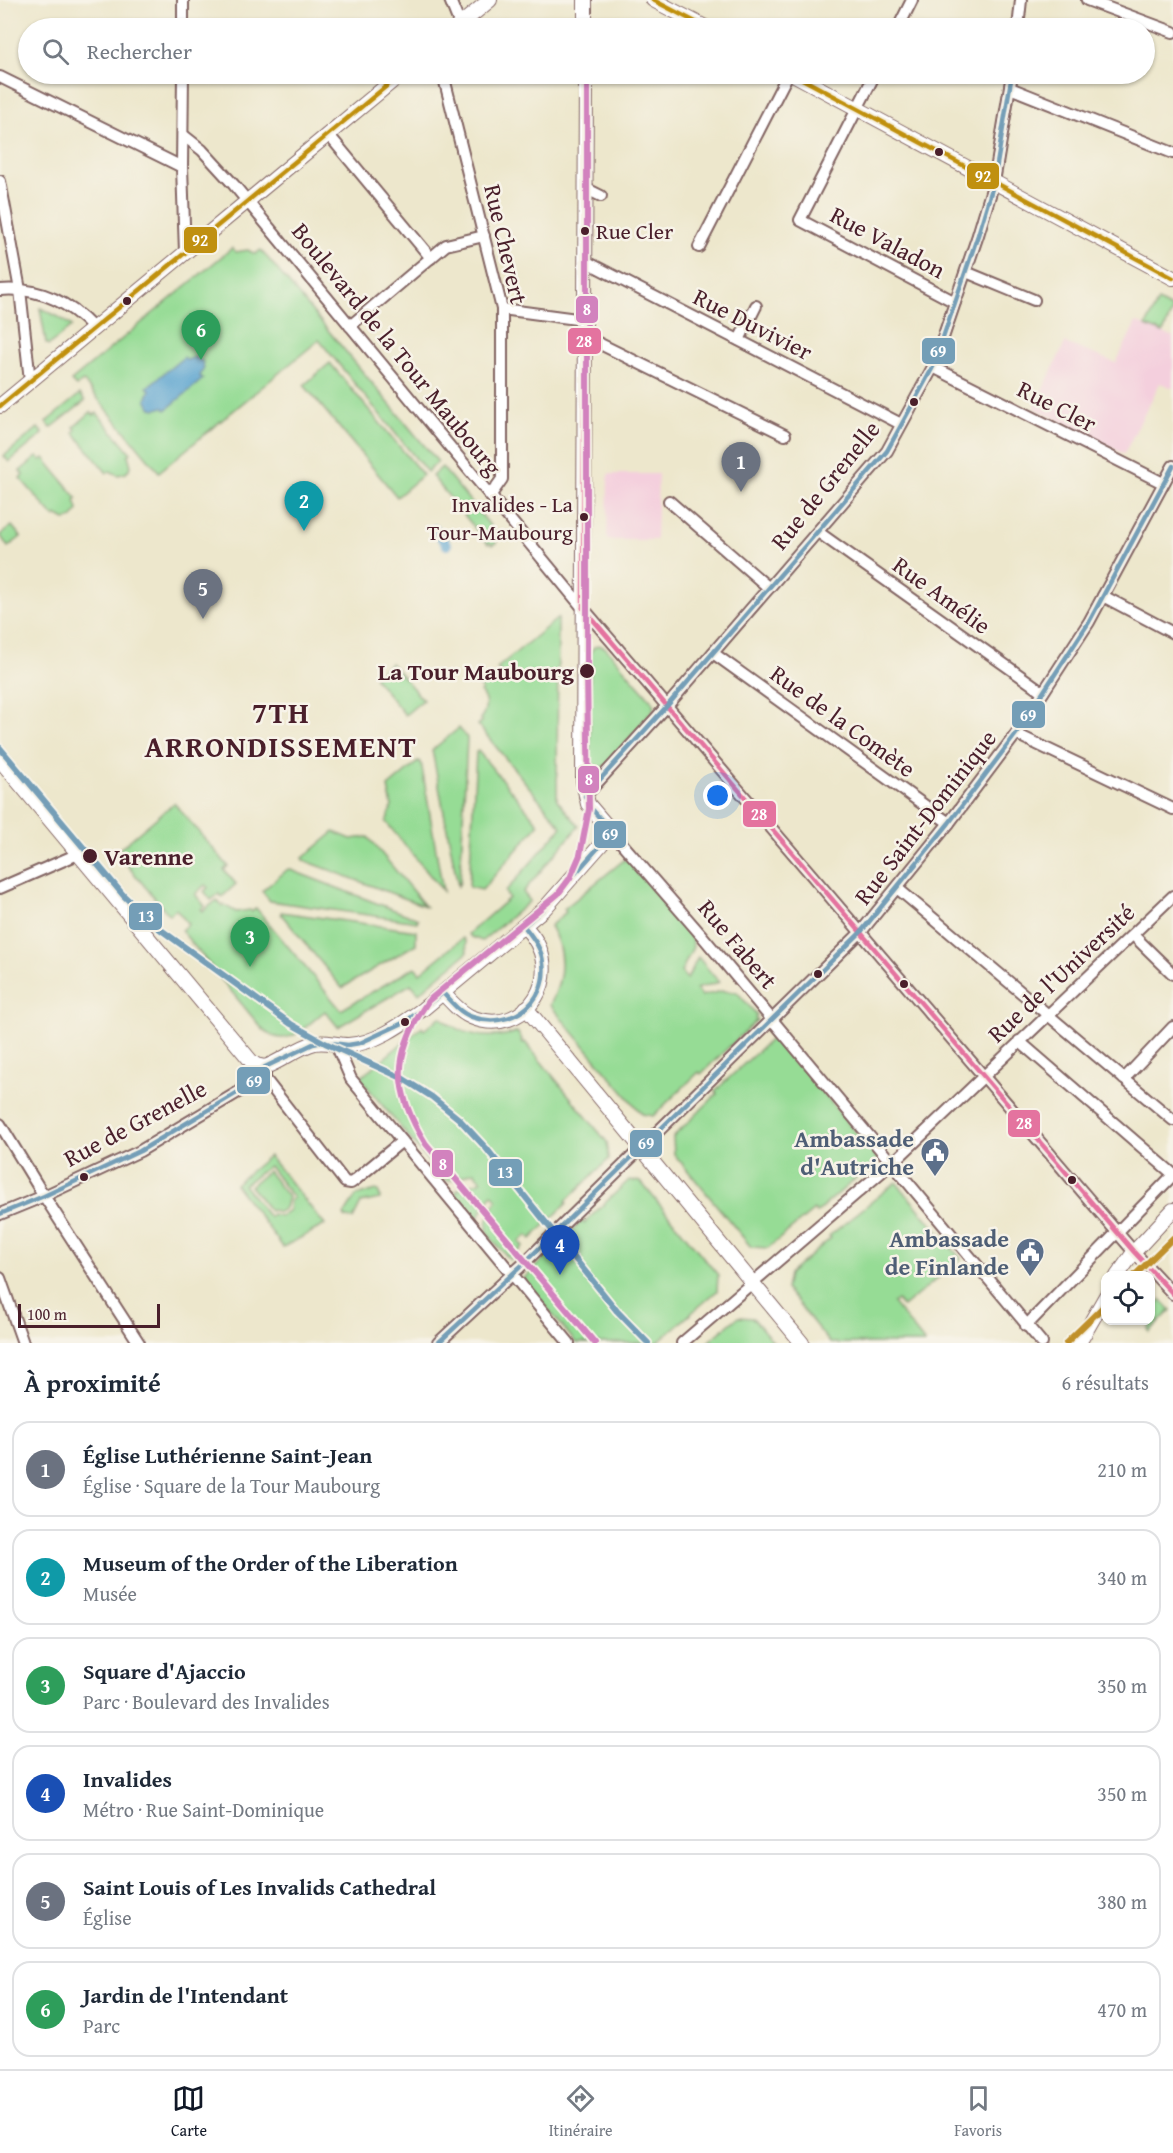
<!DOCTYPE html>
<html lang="fr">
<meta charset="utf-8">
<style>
:root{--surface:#fff;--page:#f6f6f7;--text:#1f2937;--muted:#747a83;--line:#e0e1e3;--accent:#111827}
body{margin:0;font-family:"Gentium Book Plus",serif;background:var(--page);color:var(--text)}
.controls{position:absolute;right:18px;bottom:18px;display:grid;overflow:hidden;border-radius:12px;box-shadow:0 2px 4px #0004}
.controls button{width:54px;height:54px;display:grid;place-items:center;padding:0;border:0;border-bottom:2px solid var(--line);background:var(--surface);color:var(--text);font:30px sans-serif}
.scale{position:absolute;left:18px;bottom:15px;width:142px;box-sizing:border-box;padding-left:6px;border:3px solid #4a1f2b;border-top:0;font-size:16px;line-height:21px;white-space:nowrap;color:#4a1f2b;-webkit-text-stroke:4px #f7f3e8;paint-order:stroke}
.you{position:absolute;left:718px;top:796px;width:21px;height:21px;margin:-15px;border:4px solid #fff;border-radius:50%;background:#1a73e8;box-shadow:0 0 0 9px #1a73e833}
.badge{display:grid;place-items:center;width:39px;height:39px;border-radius:50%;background:var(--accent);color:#fff;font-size:20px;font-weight:700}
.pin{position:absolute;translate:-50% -50px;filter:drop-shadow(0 2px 3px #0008)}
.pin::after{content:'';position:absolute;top:32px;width:21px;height:18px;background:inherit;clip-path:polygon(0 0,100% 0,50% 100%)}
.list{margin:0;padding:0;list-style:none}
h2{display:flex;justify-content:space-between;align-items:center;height:78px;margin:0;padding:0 24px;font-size:26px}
h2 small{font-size:20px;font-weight:400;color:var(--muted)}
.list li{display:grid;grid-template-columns:39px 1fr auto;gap:18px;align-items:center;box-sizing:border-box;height:96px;margin:0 12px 12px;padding:0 12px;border:2px solid var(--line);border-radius:18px}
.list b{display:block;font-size:22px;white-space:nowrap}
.list p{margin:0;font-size:20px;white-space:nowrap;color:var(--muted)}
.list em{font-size:20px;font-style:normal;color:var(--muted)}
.icon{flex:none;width:33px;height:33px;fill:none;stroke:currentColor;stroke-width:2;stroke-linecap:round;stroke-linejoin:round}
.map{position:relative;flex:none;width:1173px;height:1343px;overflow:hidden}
.search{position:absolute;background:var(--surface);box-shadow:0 2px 4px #0004;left:18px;right:18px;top:18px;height:66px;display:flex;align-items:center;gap:15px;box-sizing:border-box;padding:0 21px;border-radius:33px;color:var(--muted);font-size:22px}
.sheet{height:726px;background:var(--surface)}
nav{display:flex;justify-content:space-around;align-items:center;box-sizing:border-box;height:84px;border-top:2px solid var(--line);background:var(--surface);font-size:16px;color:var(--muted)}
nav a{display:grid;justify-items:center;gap:3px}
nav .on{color:var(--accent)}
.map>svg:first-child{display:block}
.built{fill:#f4cfdd}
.green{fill:#96dc95;stroke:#707e60;stroke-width:1.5;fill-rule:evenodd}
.water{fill:#56a2cf;stroke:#50607d;stroke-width:1.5}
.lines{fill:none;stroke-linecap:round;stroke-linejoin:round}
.canal{stroke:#56a2cf;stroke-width:10}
.minor-casing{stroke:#836563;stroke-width:14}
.major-casing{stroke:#836563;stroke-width:16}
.minor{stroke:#fff;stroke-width:10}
.major{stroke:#fff;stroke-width:14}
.bus-1-casing{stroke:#f7f3e8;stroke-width:9}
.bus-2-casing{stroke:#f7f3e8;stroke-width:9}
.bus-3-casing{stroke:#f7f3e8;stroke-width:9}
.bus-1{stroke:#e4739f;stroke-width:4.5}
.bus-2{stroke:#749eb7;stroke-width:4.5}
.bus-3{stroke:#c09010;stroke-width:4.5}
.rail-1-casing{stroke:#f7f3e8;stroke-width:10}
.rail-1{stroke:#c0902c;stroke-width:6}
.metro-1-casing{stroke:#f7f3e8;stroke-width:10}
.metro-2-casing{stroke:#f7f3e8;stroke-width:10}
.metro-1{stroke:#749eb7;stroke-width:6}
.metro-2{stroke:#d282be;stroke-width:6}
.bus-dot{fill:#4a1f2b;stroke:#f7f3e8;stroke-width:2}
.labels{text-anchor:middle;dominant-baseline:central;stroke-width:5;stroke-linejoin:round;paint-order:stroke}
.bus-label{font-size:22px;fill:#4a1f2b;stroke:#f7f3e8;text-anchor:start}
.street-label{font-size:24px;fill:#4a1f2b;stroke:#f7f3e8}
.stop-label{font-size:24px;font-weight:bold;fill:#4a1f2b;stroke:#f7f3e8;text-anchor:end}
.service-label{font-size:24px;font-weight:bold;fill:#4e5e75;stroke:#f7f3e8;text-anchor:end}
.district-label{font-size:30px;font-weight:bold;letter-spacing:1.5px;fill:#4a1f2b;stroke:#f7f3e8}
.line-badge{stroke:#f7f3e8;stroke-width:2}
.badge-label{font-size:16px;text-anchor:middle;font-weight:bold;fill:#fff}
</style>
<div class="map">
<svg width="1173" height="1343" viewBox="0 0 1173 1343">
<rect width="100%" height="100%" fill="#f7f3e8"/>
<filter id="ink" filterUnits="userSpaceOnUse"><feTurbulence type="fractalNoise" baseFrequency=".0167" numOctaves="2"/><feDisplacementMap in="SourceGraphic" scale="12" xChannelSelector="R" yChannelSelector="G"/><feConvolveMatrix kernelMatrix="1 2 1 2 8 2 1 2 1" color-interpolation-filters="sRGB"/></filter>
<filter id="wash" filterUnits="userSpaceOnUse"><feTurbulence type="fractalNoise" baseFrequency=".008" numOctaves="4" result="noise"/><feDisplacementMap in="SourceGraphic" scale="24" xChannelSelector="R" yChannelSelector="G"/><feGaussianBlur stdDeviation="1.35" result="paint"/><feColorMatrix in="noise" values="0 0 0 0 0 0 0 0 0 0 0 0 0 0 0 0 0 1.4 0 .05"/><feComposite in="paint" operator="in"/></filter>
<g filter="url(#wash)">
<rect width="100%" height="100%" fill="#ede7cc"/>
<!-- built -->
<g class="built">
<path d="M1136 322 1173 337V388L1160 383 1124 454 1034 408 1065 343 1116 363Z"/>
<path d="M608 474H658L656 540H607Z"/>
</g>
<!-- green -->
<g class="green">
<path d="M232 248 236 252 248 250 255 254 261 250 438 462 427 472 319 340 159 472 83 381 76 386 71 381Z"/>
<path d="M1158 301 1173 309 1163 333 1146 326Z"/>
<path d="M40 308 57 316 72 326 49 345 46 343Z"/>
<path d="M330 363 423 475 397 497 304 385Z"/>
<path d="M80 394 85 401 51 428 46 422Z"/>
<path d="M91 412 94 415 97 413 131 453 128 455 131 466 126 473 118 475 110 471 107 473 74 433 76 430 74 427Z"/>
<path d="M38 428 43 434 9 462 4 456Z"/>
<path d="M37 457 41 460 44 458 77 498 75 500 78 510 73 518 65 520 56 515 54 517 20 478 23 475 20 471Z"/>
<path d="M442 467 497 534 496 543 492 545 490 543 488 544 432 476Z"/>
<path d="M12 526 21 537 8 547 0 535Z"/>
<path d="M558 618 557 800 579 826 523 892 530 901 482 941 471 937 468 934 509 898 505 892 562 827 478 725 482 721 480 719C487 710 488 701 480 692L482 690 478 684 487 676 492 682 502 674 497 668Z"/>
<path d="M599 645 606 648 652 701 654 707 652 712 607 765 601 768 595 767 590 758V653L594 647Z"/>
<path d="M391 663 423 700 405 715 374 677Z"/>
<path d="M459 728 467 738 460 882 458 886 432 750Z"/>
<path d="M478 751 539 824 482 890 469 887 476 752Z"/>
<path d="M419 761 421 762 443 891 386 822 392 806 388 787Z"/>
<path d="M174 803 228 866 224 870 236 884 222 897 219 894 211 900 204 891 208 888 205 885 195 894 205 906 201 909 203 911 217 900 222 906 224 905 236 912 250 910 252 912 256 908 341 1010 415 967 420 973 463 938 466 942 467 953 419 993 411 984 338 1027 325 1011C305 1026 288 1051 263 1030L181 930 188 924 176 909 169 915 116 852Z"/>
<path d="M334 832 351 839 368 837 425 906 303 860V858Z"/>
<path d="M624 860H628L691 936 693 947 681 972 687 979 698 957 719 982 696 989 701 996 722 991 737 992 757 1015 755 1018 757 1020 701 1074 699 1072 653 1116 642 1114 550 1005C564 978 566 952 550 926L566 912 564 909Z"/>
<path d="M288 869 418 919 417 922 270 901 262 891Z"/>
<path d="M281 912 416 931V944L342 988 281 914Z"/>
<path d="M440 1017C462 1036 489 1041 517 1032L522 1039 521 1041 523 1043 525 1042 607 1142 609 1159 566 1201 567 1203 531 1239 527 1235 519 1242 523 1246 510 1260C487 1233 478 1233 497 1200L492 1194 478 1217 475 1218 455 1194 457 1190 481 1181 474 1172 449 1181 443 1179 360 1078 422 1027 424 1030Z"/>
<path d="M775 1035 878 1159 816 1213 814 1210 768 1248 751 1247 674 1154 673 1137 717 1094 715 1091Z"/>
<path d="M269 1156 325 1225 283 1247 235 1184ZM269 1166 293 1198 290 1200 289 1210 280 1216 272 1214 269 1217 244 1185Z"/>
<path d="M268 1171 288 1197 285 1208 279 1212 272 1210 270 1211 250 1186Z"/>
<path d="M629 1180 641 1182 718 1275 717 1291 657 1343H576L523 1279 582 1221 584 1223Z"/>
<path d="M896 1182 961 1259 903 1307 897 1300 893 1303 925 1343H830L786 1289 789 1274 831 1238 829 1236Z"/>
<path d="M376 1190 379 1193 380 1199 361 1203 353 1219 346 1218 344 1215 356 1196Z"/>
<path d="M1161 1300 1171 1310 1149 1332 1148 1330 1155 1306Z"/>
<path d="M738 1317 753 1318 774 1343H707Z"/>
</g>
<!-- water -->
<path class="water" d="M184 357 187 360 195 357 202 361 204 368 200 376 203 379 166 410 163 407 157 409 151 408 146 400 150 390 147 387Z"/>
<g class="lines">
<!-- canal -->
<path class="canal" d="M435 529 447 545"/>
</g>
</g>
<g filter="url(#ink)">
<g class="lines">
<!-- minor casing -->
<g class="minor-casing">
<g id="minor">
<path d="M183 0V28"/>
<path d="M450 0 460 25"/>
<path d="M1087 0 1173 32"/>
<path d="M898 28 912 0"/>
<path d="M1018 28 1021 0"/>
<path d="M183 74 182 167 185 252"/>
<path d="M443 74 502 309V479L490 496"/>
<path d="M875 74 800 220 955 302"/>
<path d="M0 77 182 167"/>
<path d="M1010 88 1173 153"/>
<path d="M328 134 431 258"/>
<path d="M183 135 202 150 234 185 583 608 1134 1252 1173 1294"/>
<path d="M0 181 20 290 30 381"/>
<path d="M585 188 601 196"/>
<path d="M699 247 788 74"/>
<path d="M585 261 901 424"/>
<path d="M966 272 1034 300"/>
<path d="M0 290C38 287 68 301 93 328"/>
<path d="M502 309 584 320"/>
<path d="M350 326 446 245 484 236"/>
<path d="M584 336 785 435"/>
<path d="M739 340 756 306"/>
<path d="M933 367 1163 483"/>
<path d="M669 501 769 588"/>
<path d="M818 532 1043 692"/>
<path d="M1103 596 1173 633"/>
<path d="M713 653 949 823"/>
<path d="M1016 734 1173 809"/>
<path d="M585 796 667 706 887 451 933 367 978 235 994 182 1012 74"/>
<path d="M612 832 703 937 1042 1343"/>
<path d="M0 888 78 854"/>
<path d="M897 888 1173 1120"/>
<path d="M1133 935 1173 974"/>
<path d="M1019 1041 1173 1174"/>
<path d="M336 1044 351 1079 569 1343"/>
<path d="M265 1067V1079L269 1084 345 1182 351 1183 355 1180 402 1141"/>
<path d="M1124 1079 1173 1027"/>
<path d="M0 1124 44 1196 139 1343"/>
<path d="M0 1214 44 1196 140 1151 250 1085 265 1067"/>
<path d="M0 1278 23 1343"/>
<path d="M1026 1326 1173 1175"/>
<path d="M438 1343 520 1267 860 933 949 823 1016 734 1089 622 1173 466"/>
<path d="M682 1343 899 1157 1173 896"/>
</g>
</g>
<!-- major casing -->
<g class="major-casing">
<g id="major">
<path d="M585 0V28"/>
<path d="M653 0 707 28"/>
<path d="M456 28 490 0"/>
<path d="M793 74 1173 278"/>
<path d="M0 406 401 74"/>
<path d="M0 760 251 1061 256 1065 265 1067C282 1061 298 1047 315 1043 326 1041 337 1045 348 1045 375 1044 402 1024 423 1009L545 908 612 832 588 804 583 781 586 74"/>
<path d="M443 993C451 1002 460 1012 471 1017 526 1040 571 972 524 926"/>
<path d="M526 1008 802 1343"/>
<path d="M1117 1276 1134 1252 1173 1210"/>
<path d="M1079 1343 1106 1296"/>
</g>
</g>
<!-- minor -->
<use href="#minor" class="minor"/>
<!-- major -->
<use href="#major" class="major"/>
<!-- bus-1 casing -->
<g class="bus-1-casing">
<g id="bus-1">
<path d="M583 608 1134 1252 1173 1294"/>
<path d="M583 608 586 74"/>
</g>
</g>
<!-- bus-2 casing -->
<g class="bus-2-casing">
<g id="bus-2">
<path d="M0 1214 44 1196 140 1151 250 1085 265 1067 313 1044 323 1042 348 1045 360 1043 405 1022 443 993C451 1002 460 1013 472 1017 509 1030 548 1004 543 963 542 948 532 937 524 926L545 908 612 832 591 808 585 796 667 706 887 451 933 367 978 235 994 182 1012 74"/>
<path d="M438 1343 520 1267 860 933 949 823 1016 734 1089 622 1173 466"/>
</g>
</g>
<!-- bus-3 casing -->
<g class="bus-3-casing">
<g id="bus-3">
<path d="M653 0 707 28"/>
<path d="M793 74 1173 278"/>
<path d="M0 406 401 74"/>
</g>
</g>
<!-- bus-1 -->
<use href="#bus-1" class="bus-1"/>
<!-- bus-2 -->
<use href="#bus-2" class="bus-2"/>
<!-- bus-3 -->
<use href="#bus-3" class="bus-3"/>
<!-- rail-1 casing -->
<g class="rail-1-casing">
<g id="rail-1">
<path d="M1134 1276 1173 1238"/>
<path d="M1066 1343 1106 1304"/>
</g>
</g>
<!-- rail-1 -->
<use href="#rail-1" class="rail-1"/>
<!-- metro-1 casing -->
<g class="metro-1-casing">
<path id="metro-1" d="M0 748 124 896 157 927 291 1024 325 1043 402 1078 432 1097 459 1119 486 1148 617 1311 648 1343"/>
</g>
<!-- metro-2 casing -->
<g class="metro-2-casing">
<path id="metro-2" d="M587 74V671L589 809 580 855 570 878 558 894 428 1001C392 1054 392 1090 426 1144L595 1343"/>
</g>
<!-- metro-1 -->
<use href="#metro-1" class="metro-1"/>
<!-- metro-2 -->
<use href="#metro-2" class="metro-2"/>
</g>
</g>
<!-- icons -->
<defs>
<g id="civic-pin" transform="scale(1.5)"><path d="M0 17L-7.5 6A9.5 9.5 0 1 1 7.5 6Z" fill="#5c6f8a" stroke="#f7f3e8"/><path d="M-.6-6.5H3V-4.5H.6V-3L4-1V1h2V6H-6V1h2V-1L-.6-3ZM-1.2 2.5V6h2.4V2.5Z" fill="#fff"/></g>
</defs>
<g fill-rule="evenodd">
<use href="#civic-pin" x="935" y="1152"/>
<use href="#civic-pin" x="1030" y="1252"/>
</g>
<!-- markers -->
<g class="bus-dot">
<circle cx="939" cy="152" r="5"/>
<circle cx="585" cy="231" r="5"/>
<circle cx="127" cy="301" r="5"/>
<circle cx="914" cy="402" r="5"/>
<circle cx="584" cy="517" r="5"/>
<circle cx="587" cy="671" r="8"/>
<circle cx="90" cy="856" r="8"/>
<circle cx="818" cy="974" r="5"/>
<circle cx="904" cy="984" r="5"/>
<circle cx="405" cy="1022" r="5"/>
<circle cx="84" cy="1177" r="5"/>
<circle cx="1072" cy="1180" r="5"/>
</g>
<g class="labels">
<!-- bus labels -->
<g class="bus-label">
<text x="596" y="231">Rue Cler</text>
<text x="573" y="504" text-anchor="end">Invalides - La<tspan x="573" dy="28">Tour-Maubourg</tspan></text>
</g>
<!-- street labels -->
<g class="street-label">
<text transform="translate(888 242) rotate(28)">Rue Valadon</text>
<text transform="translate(506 244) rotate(77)">Rue Chevert</text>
<text transform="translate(753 324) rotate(27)">Rue Duvivier</text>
<text transform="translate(397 349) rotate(51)">Boulevard de la Tour Maubourg</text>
<text transform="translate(1057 406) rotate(27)">Rue Cler</text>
<text transform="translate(825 485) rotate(-51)">Rue de Grenelle</text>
<text transform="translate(942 595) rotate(36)">Rue Amélie</text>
<text transform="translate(843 721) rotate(36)">Rue de la Comète</text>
<text transform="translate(925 817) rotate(-52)">Rue Saint-Dominique</text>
<text transform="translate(738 944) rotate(50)">Rue Fabert</text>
<text transform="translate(1061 973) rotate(-43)">Rue de l'Université</text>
<text transform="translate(135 1123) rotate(-28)">Rue de Grenelle</text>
</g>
<!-- stop labels -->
<g class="stop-label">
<text x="574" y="671">La Tour Maubourg</text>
<text x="104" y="856" text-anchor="start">Varenne</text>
</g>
<!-- service labels -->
<g class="service-label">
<text x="914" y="1138">Ambassade<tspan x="914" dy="28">d'Autriche</tspan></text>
<text x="1009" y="1238">Ambassade<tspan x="1009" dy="28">de Finlande</tspan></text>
</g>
<!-- district labels -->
<g class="district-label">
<text x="281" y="712">7TH<tspan x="281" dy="34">ARRONDISSEMENT</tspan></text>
</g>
</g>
<g class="line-badge">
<rect x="966" y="162" width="34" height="28" rx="6" fill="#c09010"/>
<rect x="183" y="226" width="35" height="28" rx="6" fill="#c09010"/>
<rect x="575" y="295" width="24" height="29" rx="6" fill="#d282be"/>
<rect x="567" y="327" width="35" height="28" rx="6" fill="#e4739f"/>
<rect x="921" y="337" width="35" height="28" rx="6" fill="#749eb7"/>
<rect x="1011" y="700" width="35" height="29" rx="6" fill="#749eb7"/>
<rect x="577" y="765" width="23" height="29" rx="6" fill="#d282be"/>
<rect x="742" y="800" width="35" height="28" rx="6" fill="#e4739f"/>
<rect x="593" y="820" width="34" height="29" rx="6" fill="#749eb7"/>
<rect x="128" y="902" width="35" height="29" rx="6" fill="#749eb7"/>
<rect x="236" y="1066" width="35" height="29" rx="6" fill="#749eb7"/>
<rect x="1007" y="1109" width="34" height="29" rx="6" fill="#e4739f"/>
<rect x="629" y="1129" width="34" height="29" rx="6" fill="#749eb7"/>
<rect x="431" y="1149" width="23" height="29" rx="6" fill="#d282be"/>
<rect x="488" y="1158" width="35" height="29" rx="6" fill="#749eb7"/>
</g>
<g class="badge-label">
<text x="983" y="182">92</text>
<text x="200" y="246">92</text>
<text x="587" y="315">8</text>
<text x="584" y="347">28</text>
<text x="938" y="357">69</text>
<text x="1028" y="721">69</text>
<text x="589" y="785">8</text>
<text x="759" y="820">28</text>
<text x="610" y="840">69</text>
<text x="146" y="922">13</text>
<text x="254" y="1087">69</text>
<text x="1024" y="1129">28</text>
<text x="646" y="1149">69</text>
<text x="443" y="1170">8</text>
<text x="505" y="1178">13</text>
</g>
</svg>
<div class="controls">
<button><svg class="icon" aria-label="locate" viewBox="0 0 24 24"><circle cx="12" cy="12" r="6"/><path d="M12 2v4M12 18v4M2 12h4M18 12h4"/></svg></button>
</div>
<div class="scale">100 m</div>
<div class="you"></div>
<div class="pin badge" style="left:741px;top:492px;background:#6b7280">1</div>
<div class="pin badge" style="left:304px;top:531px;background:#0f9aa8">2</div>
<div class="pin badge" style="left:250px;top:967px;background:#2e9e5b">3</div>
<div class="pin badge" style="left:560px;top:1275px;background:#1a4fb4">4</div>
<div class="pin badge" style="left:203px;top:619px;background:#6b7280">5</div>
<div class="pin badge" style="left:201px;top:360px;background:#2e9e5b">6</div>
<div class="search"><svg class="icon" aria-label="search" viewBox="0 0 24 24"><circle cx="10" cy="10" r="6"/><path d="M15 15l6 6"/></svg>Rechercher</div>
</div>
<section class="sheet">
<h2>À proximité<small>6 résultats</small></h2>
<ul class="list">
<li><span class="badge" style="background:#6b7280">1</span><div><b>Église Luthérienne Saint-Jean</b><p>Église · Square de la Tour Maubourg</p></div><em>210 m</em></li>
<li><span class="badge" style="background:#0f9aa8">2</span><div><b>Museum of the Order of the Liberation</b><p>Musée</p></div><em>340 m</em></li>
<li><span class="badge" style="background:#2e9e5b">3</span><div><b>Square d'Ajaccio</b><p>Parc · Boulevard des Invalides</p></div><em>350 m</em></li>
<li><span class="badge" style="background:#1a4fb4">4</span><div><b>Invalides</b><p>Métro · Rue Saint-Dominique</p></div><em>350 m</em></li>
<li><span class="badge" style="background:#6b7280">5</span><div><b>Saint Louis of Les Invalids Cathedral</b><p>Église</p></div><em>380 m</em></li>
<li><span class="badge" style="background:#2e9e5b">6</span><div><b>Jardin de l'Intendant</b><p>Parc</p></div><em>470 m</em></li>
</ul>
</section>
<nav>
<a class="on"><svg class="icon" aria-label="map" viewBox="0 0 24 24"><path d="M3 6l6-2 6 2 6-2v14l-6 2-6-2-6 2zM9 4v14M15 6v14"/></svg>Carte</a>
<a><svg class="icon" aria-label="directions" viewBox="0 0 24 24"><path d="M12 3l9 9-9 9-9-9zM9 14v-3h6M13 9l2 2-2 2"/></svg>Itinéraire</a>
<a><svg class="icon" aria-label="saved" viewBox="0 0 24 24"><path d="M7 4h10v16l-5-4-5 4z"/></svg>Favoris</a>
</nav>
